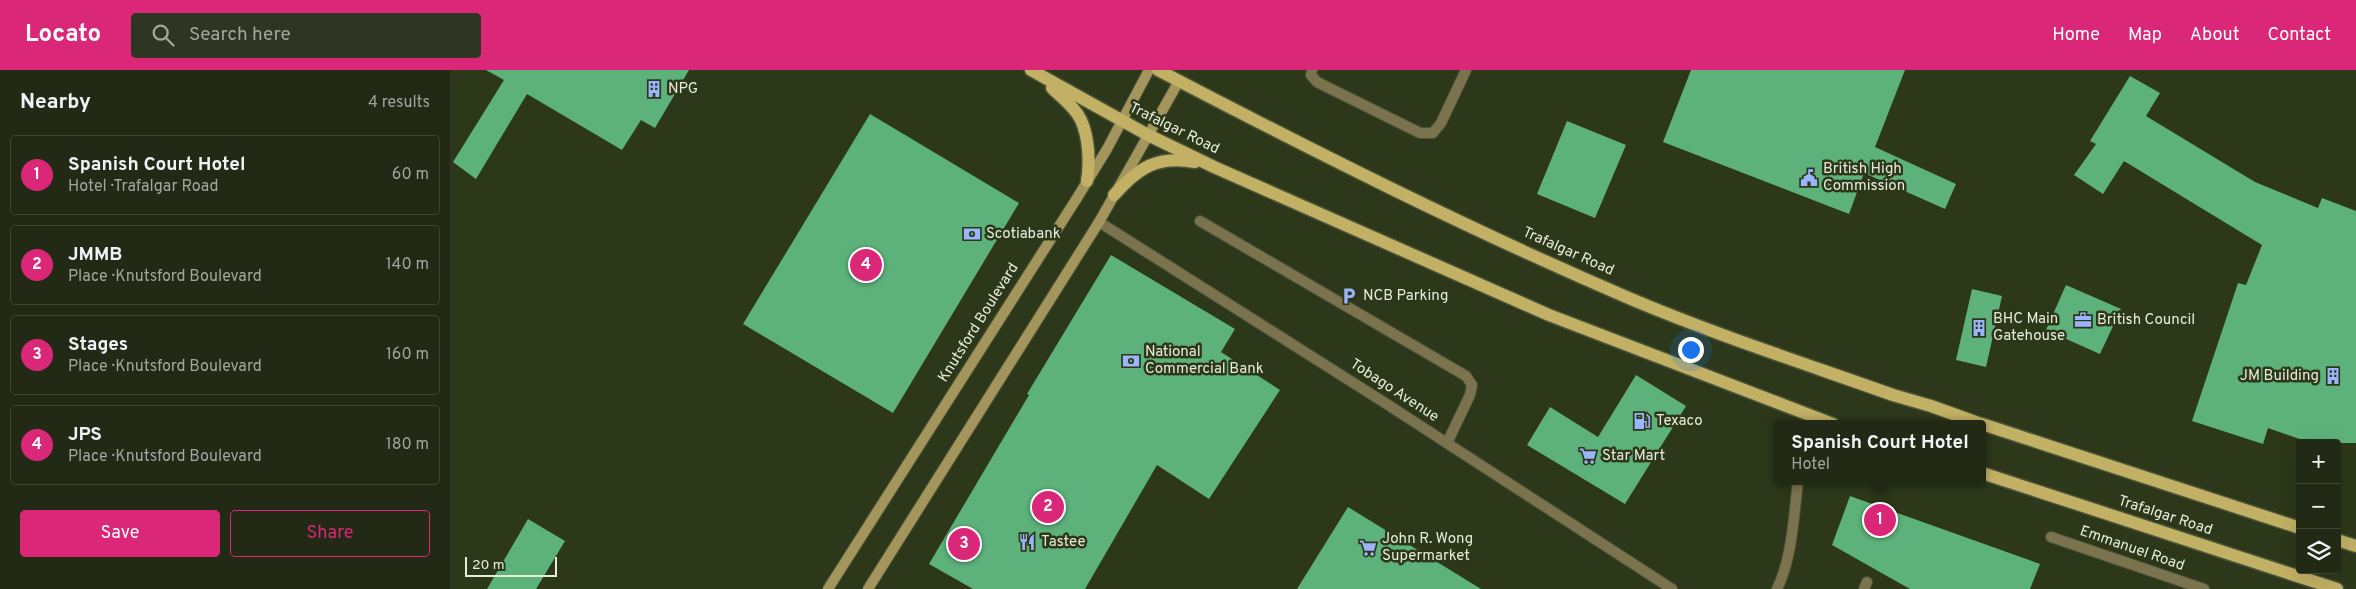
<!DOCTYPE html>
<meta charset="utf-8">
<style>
:root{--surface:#222914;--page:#2e3522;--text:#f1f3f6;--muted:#a2a6a0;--line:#3f4534;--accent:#db2777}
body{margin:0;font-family:Overpass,sans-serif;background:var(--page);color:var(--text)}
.controls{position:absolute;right:15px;bottom:15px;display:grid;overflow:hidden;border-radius:5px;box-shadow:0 5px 20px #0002}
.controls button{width:45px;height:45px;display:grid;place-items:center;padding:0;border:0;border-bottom:1px solid var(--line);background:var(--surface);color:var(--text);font:25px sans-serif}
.scale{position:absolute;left:15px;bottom:12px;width:92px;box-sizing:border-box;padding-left:5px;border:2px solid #e5ecda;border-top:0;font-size:14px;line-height:18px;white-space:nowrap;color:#e5ecda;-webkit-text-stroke:4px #2d371a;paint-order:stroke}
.you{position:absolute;left:1240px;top:279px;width:18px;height:18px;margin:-12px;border:4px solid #fff;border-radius:50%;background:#1a73e8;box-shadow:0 0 0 8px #1a73e833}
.badge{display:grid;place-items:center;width:32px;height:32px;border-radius:50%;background:var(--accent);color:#fff;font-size:16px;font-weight:700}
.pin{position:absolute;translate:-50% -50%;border:2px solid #fff;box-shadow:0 1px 5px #0006}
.popup{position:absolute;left:1324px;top:350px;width:212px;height:65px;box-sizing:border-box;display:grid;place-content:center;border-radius:5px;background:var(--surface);filter:drop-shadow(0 1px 4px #0005);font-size:16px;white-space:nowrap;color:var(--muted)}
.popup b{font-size:19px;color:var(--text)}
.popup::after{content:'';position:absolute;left:50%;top:100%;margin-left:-10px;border:10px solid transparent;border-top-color:var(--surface)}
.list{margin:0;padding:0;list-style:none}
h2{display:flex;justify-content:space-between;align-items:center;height:65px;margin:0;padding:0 20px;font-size:21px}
h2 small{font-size:16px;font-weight:400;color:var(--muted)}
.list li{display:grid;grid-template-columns:32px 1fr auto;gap:15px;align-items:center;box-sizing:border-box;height:80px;margin:0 10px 10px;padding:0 10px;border:1px solid var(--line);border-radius:5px}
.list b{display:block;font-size:19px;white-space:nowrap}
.list p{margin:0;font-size:16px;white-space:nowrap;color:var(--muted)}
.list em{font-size:16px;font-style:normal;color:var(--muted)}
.actions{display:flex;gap:10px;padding:15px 20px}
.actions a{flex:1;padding:11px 0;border:1px solid var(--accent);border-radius:5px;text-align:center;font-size:18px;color:var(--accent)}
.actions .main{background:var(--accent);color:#fff}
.icon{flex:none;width:28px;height:28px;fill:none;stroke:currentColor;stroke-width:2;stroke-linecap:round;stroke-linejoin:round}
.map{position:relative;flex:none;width:1906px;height:519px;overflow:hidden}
header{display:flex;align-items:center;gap:30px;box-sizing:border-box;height:70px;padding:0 25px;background:var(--accent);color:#fff}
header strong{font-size:24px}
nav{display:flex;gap:28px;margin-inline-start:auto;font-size:18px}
.search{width:350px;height:45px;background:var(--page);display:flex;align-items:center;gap:12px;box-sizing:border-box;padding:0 18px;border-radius:5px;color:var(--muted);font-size:19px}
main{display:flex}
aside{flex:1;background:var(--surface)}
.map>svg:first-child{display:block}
.building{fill:#5db27b}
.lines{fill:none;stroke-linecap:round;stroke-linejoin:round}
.service-casing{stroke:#4a5439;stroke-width:12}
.minor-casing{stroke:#4a5439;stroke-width:12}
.secondary-casing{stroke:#4a5439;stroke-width:12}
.primary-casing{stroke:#4a5439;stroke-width:15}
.service{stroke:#7b724e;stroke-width:10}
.minor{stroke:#7b724e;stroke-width:10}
.secondary{stroke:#a3955b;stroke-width:10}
.primary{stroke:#c2b064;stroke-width:12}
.labels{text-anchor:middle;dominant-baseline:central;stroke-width:5;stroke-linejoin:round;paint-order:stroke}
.poi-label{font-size:15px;fill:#e5ecda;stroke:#2d371a;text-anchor:start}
.street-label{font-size:15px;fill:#e5ecda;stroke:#2d371a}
</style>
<header>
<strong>Locato</strong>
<div class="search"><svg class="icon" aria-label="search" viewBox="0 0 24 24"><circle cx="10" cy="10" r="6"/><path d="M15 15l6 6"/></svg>Search here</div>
<nav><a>Home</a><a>Map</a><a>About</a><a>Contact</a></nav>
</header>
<main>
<aside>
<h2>Nearby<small>4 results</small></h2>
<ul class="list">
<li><span class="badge">1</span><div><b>Spanish Court Hotel</b><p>Hotel · Trafalgar Road</p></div><em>60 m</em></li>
<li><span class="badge">2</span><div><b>JMMB</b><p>Place · Knutsford Boulevard</p></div><em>140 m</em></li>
<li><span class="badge">3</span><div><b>Stages</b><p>Place · Knutsford Boulevard</p></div><em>160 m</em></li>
<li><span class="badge">4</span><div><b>JPS</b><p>Place · Knutsford Boulevard</p></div><em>180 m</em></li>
</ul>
<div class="actions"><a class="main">Save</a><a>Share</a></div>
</aside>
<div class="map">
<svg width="1906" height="519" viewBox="0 0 1906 519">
<rect width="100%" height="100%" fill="#2d371a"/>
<!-- building -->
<g class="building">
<path d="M36 0H239L205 58 191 50 172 80 77 24 26 109 3 92 54 10Z"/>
<path d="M1241 0H1455L1425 77 1506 114 1495 139 1414 103 1399 144 1213 72Z"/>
<path d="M1680 6 1710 23 1696 46 1805 112 1868 138 1872 128 1906 141V373H1861L1818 358 1813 374 1742 351 1788 213 1796 215 1812 175 1674 91 1653 124 1624 105 1646 74 1640 71Z"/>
<path d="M420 44 569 133 443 343 293 254Z"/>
<path d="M1117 51 1176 75 1145 148 1087 124Z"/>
<path d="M661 185 785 259 771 282 830 320 759 429 707 395 635 519H523L479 494 579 325 577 324Z"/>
<path d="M1616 215 1671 239 1650 284 1596 260Z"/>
<path d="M1522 219 1552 226 1536 297 1506 290Z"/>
<path d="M1186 305 1236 336 1175 434 1077 375 1100 337 1148 367Z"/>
<path d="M1400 426 1590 494 1580 519H1460L1382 475Z"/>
<path d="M898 437 1031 519H847Z"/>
<path d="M78 449 115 471 86 519H37Z"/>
</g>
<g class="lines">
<!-- service casing -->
<g class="service-casing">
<g id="service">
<path d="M750 151 1016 306 1022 315 1020 325 997 373"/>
<path d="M1414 519 1417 512"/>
</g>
</g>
<!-- minor casing -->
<g class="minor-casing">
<g id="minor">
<path d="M862 0 861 5 867 12 970 63H983L991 53 1016 0"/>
<path d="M649 152 932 331 1222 519"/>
<path d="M1601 467 1754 519"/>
<path d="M1327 519C1342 489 1344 445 1348 411"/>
</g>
</g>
<!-- secondary casing -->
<g class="secondary-casing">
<g id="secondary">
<path d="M378 519 627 128 657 79 699 0"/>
<path d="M418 519 649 152 729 11"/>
</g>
</g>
<!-- primary casing -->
<g class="primary-casing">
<g id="primary">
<path d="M581 0 698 65 764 97 1099 245 1383 354"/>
<path d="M708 0C863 81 1020 160 1181 229 1266 265 1356 294 1443 325L1481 336 1531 354"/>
<path d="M602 18C612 28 625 37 631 50 639 68 640 93 637 111"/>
<path d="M664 125C688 98 707 85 745 92"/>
<path d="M1532 354 1850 458"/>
<path d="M1532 403 1887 519"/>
<path d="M1887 470 1906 476"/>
</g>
</g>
<!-- service -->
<use href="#service" class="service"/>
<!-- minor -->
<use href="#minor" class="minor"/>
<!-- secondary -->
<use href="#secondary" class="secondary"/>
<!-- primary -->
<use href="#primary" class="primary"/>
</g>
<!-- icons -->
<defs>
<g id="building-bare" transform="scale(1.35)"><path d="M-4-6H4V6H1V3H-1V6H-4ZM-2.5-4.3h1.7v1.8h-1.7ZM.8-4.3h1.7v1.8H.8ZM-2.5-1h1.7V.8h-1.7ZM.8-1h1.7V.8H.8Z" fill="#9bb5fd" stroke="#2d371a" stroke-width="2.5" paint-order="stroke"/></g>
<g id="civic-bare" transform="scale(1.35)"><path d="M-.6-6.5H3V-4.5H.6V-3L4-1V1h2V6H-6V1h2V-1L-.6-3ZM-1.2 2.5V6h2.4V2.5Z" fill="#9bb5fd" stroke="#2d371a" stroke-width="2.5" paint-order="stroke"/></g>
<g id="bank-bare" transform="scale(1.35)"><path d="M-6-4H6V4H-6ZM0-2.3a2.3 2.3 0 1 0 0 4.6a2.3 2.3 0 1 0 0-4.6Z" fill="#9bb5fd" stroke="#2d371a" stroke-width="2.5" paint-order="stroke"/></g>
<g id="parking-bare" transform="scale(1.35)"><path d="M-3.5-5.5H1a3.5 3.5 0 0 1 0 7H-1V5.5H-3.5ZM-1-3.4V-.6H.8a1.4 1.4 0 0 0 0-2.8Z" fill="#9bb5fd" stroke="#2d371a" stroke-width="2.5" paint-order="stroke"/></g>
<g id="office-bare" transform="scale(1.35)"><path d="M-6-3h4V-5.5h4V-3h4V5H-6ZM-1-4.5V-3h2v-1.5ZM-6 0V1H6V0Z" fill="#9bb5fd" stroke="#2d371a" stroke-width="2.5" paint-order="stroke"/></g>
<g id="fuel-bare" transform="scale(1.35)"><path d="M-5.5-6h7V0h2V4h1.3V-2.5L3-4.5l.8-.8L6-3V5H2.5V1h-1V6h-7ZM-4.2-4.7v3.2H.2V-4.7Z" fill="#9bb5fd" stroke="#2d371a" stroke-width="2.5" paint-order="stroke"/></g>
<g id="supermarket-bare" transform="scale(1.35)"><path d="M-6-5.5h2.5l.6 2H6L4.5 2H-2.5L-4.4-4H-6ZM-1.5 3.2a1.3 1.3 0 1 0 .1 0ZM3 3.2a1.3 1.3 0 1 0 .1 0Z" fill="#9bb5fd" stroke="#2d371a" stroke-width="2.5" paint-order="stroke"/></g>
<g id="restaurant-bare" transform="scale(1.35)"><path d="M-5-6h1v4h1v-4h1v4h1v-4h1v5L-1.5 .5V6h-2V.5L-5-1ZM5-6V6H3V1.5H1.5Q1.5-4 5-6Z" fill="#9bb5fd" stroke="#2d371a" stroke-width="2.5" paint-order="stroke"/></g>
</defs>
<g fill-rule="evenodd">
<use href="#building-bare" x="204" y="19"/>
<use href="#civic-bare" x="1359" y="108"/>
<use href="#bank-bare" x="522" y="164"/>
<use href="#parking-bare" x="899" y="226"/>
<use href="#office-bare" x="1633" y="250"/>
<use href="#building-bare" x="1529" y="258"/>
<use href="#bank-bare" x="681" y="291"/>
<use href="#building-bare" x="1883" y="306"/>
<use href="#fuel-bare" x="1192" y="351"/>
<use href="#supermarket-bare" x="1138" y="386"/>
<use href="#restaurant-bare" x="577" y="472"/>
<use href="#supermarket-bare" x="918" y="478"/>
</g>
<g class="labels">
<!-- poi labels -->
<g class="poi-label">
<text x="218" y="19">NPG</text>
<text x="1373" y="99">British High<tspan x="1373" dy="17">Commission</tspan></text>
<text x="536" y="164">Scotiabank</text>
<text x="913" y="226">NCB Parking</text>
<text x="1543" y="249">BHC Main<tspan x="1543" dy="17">Gatehouse</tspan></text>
<text x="1647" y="250">British Council</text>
<text x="695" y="282">National<tspan x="695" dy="17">Commercial Bank</tspan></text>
<text x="1869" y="306" text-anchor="end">JM Building</text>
<text x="1206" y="351">Texaco</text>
<text x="1152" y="386">Star Mart</text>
<text x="932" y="469">John R. Wong<tspan x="932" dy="17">Supermarket</tspan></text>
<text x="591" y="472">Tastee</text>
</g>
<!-- street labels -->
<g class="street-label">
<text transform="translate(724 59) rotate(26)">Trafalgar Road</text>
<text transform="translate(1118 182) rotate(24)">Trafalgar Road</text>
<text transform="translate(529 253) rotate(-58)">Knutsford Boulevard</text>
<text transform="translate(944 321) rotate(33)">Tobago Avenue</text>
<text transform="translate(1715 446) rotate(18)">Trafalgar Road</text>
<text transform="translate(1682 479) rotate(19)">Emmanuel Road</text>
</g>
</g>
</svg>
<div class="controls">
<button>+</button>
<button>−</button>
<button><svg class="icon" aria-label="layers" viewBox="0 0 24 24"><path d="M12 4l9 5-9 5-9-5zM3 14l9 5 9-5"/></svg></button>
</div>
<div class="scale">20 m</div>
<div class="you"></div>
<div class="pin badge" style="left:1430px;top:450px">1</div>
<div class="popup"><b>Spanish Court Hotel</b>Hotel</div>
<div class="pin badge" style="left:598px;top:437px">2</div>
<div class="pin badge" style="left:514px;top:474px">3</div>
<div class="pin badge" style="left:416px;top:195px">4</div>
</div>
</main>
